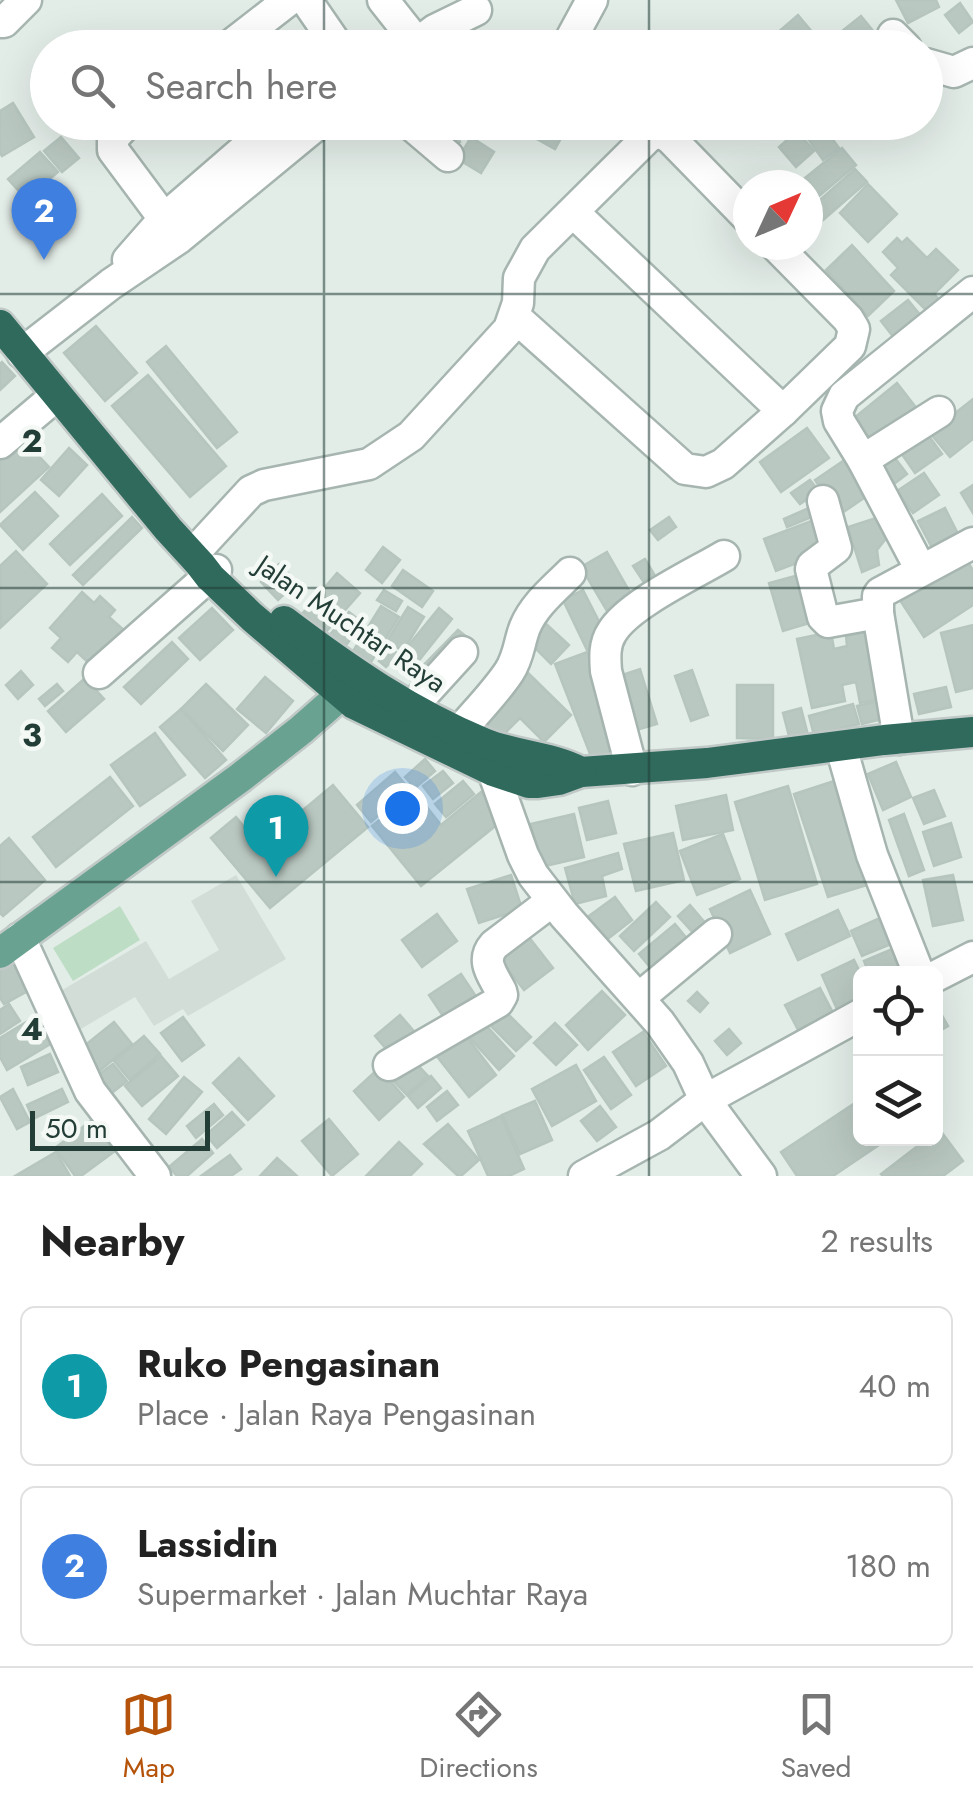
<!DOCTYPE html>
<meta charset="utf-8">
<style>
:root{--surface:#fff;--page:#f6f6f6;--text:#222;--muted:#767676;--line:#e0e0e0;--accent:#b45309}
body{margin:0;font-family:Jost,sans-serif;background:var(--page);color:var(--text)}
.controls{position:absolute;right:30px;bottom:30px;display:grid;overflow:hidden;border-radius:15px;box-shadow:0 10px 40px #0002}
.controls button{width:90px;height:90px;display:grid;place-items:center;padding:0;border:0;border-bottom:2px solid var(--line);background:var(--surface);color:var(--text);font:50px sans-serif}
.compass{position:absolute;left:733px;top:170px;width:90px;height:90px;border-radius:50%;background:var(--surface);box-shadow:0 10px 40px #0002;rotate:46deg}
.scale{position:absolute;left:30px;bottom:25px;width:180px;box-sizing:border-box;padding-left:10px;border:5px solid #233e36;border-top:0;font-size:28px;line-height:35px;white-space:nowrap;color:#233e36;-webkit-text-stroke:8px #f4f9f6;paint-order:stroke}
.you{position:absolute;left:402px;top:808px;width:35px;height:35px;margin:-25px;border:8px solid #fff;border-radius:50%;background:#1a73e8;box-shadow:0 0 0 15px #1a73e833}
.badge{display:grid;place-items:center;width:65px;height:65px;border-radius:50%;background:var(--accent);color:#fff;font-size:32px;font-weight:700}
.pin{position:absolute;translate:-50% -82px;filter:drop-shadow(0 2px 5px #0008)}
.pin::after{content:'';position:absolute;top:52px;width:35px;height:30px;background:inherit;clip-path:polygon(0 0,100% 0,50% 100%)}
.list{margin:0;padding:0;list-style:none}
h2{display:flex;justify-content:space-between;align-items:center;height:130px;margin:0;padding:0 40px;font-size:42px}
h2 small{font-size:32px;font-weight:400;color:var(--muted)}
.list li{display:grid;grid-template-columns:65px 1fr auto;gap:30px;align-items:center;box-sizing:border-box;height:160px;margin:0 20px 20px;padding:0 20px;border:2px solid var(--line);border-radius:15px}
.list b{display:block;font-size:38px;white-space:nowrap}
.list p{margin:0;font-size:32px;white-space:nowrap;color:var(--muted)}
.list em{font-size:32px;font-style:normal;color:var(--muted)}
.icon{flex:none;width:55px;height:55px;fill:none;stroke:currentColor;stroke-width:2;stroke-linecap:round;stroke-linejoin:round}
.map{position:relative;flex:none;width:973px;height:1176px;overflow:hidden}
.search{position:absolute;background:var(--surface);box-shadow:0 10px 40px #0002;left:30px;right:30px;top:30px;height:110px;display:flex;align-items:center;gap:25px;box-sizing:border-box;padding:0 35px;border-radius:55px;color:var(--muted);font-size:38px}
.sheet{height:490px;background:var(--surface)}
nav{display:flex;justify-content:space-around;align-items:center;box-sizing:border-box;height:140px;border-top:2px solid var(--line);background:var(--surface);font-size:28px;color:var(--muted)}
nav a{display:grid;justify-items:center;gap:5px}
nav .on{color:var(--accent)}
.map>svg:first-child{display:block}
.built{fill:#d2ddd7}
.green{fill:#bdddc5}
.building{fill:#b9c8c1;stroke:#b6c6bf;stroke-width:2.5}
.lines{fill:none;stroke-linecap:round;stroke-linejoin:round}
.minor-casing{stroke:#a6b5af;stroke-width:35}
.major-casing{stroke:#c1c9c7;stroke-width:35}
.highway-casing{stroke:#c1c9c7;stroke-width:35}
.minor{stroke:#fff;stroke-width:30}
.major{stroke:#69a291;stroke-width:30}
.highway{stroke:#2f6a5c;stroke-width:30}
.grid{fill:none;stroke:#233e36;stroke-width:2.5;stroke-opacity:0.55}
.labels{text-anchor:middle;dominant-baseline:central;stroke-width:9;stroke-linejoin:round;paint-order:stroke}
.street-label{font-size:28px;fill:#233e36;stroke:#f4f9f6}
.grid-label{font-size:32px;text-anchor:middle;font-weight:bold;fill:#233e36;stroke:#f4f9f6;stroke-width:9;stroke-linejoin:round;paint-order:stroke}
</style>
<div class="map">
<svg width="973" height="1176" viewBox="0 0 973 1176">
<rect width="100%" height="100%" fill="#e3ede8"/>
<!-- built -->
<path class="built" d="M236 875 286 959 188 1016 183 1009 154 1026 135 997 74 1033 52 996 146 941 169 979 219 950 191 901Z"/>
<!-- green -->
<path class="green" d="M120 906 140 940 73 981 53 948Z"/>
<!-- building -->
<g class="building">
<path d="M896 0H936L939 7 908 23Z"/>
<path d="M960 3 973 22 959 33 945 15Z"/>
<path d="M798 15 817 38 806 48H776L769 40Z"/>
<path d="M861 16 874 32 853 48 841 32Z"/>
<path d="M13 103 34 137 2 156 0 153V111Z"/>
<path d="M434 122H450L460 142 448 148Z"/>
<path d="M543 122H570L555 149 535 138Z"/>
<path d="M809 122H820L839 148 823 160 801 129Z"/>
<path d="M797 131 814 151 796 167 779 147Z"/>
<path d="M61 137 79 158 62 172 44 151Z"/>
<path d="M471 137 494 152 481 173 458 159Z"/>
<path d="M842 148 856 165 819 196 805 178Z"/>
<path d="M40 152 58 172 26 199 8 179Z"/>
<path d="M855 169 867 182 822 221 811 208Z"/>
<path d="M868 184 897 214 868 242 840 213Z"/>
<path d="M897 238 902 243 907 238 927 258 936 249 958 270 934 294 945 306 933 317 891 275 898 268 883 252Z"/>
<path d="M852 245 894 291 868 316 826 270Z"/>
<path d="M908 300 926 322 898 343 881 321Z"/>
<path d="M96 326 137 373 105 401 64 353Z"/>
<path d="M166 346 237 432 217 448 147 362Z"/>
<path d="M2 362 15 376 0 390V364Z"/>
<path d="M148 375 226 466 190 497 112 406Z"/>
<path d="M897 383 918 410 869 449 848 423Z"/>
<path d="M973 399V439L950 457 930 433Z"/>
<path d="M807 428 829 458 781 492 760 462Z"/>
<path d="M926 432 942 454 915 473 899 450Z"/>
<path d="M18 434 49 467 0 512V451Z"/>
<path d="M69 448 87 465 59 496 41 480Z"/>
<path d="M892 454 907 474 890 487 874 468Z"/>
<path d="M846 459 870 494 839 515 815 480Z"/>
<path d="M924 473 939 495 913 513 897 491Z"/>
<path d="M810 480 819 491 800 504 791 493Z"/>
<path d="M973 485V513L961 493Z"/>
<path d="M35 492 58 516 23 550 0 525Z"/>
<path d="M102 494 122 516 70 565 50 544Z"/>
<path d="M811 507 814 516 787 527 784 519Z"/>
<path d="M945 508 964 546 938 559 918 521Z"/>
<path d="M882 516 888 536 877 550 879 565 862 572 848 527Z"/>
<path d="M132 517 142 528 83 585 73 575Z"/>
<path d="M669 517 676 527 658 540 650 530Z"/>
<path d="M819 518 831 550 776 571 764 539Z"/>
<path d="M383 547 400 560 382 583 366 570Z"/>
<path d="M16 551 47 584 1 627 0 566Z"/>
<path d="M607 552 635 601 610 616 581 567Z"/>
<path d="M963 555 973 570V605L924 637 898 597Z"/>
<path d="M645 559 654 574 643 581 633 566Z"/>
<path d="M279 564 297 582 278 600 261 582Z"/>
<path d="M403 570 433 591 422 607 392 586Z"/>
<path d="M337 573 360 593 325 633 303 613Z"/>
<path d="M806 573 820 620 783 631 769 583Z"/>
<path d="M384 590 402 601 396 611 377 600Z"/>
<path d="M583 590 608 639 587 650 563 600Z"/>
<path d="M82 592 94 603 100 596 115 610 109 617 125 631 93 667 77 652 68 662 52 648 61 638 50 628Z"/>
<path d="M381 606 399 617 371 662 353 651Z"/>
<path d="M408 607 424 617 403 651 387 641Z"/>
<path d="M212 608 233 630 200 660 179 638Z"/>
<path d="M439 608 452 619 413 668 399 657Z"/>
<path d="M349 612 363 623 343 649 328 637Z"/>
<path d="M545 623 569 645 551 664 528 641Z"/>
<path d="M973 625V688L956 692 941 633Z"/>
<path d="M458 630 468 638 420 689 410 679Z"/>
<path d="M877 630 891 697 860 703 856 682 842 685 845 701 812 708 797 639 831 632 834 649 847 646 846 636Z"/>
<path d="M172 642 188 659 141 704 124 687Z"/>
<path d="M390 647 398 654 386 667 379 661Z"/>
<path d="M587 652 624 747 592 759 555 664Z"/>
<path d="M640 669 657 724 633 731 616 677Z"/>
<path d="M525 670 571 715 544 742 520 718 493 745 472 724Z"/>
<path d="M692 670 708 715 691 721 675 676Z"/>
<path d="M21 671 33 685 18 699 6 685Z"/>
<path d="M265 677 293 701 266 733 237 709Z"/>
<path d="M85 678 104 699 66 732 48 711Z"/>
<path d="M57 684 63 691 45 706 39 699Z"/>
<path d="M206 684 248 725 223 751 181 709Z"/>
<path d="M737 685H773V739L737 738Z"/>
<path d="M946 687 951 707 919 714 914 694Z"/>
<path d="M889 699 894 716 862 724 857 706Z"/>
<path d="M853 704 859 724 814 735 809 716Z"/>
<path d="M801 708 808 735 790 740 783 713Z"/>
<path d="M181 709 226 760 205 778 160 727Z"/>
<path d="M155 733 185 775 140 806 111 765Z"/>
<path d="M425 759 435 771 415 788 405 777Z"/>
<path d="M896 762 911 797 883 810 868 774Z"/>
<path d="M443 771 453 783 433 799 423 786Z"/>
<path d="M395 772 409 789 371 822 357 805Z"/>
<path d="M110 777 133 806 56 867 33 837Z"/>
<path d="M843 778 877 882 828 897 794 794Z"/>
<path d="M463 781 474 794 446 817 435 804Z"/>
<path d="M333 785 368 827 270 908 211 838 236 817 260 846Z"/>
<path d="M788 786 817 884 765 900 735 802Z"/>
<path d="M934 790 945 816 924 824 913 798Z"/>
<path d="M415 792 441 825 481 792 504 819 421 886 372 826Z"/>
<path d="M726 795 733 830 683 840 676 806Z"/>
<path d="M608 801 616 833 587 840 579 808Z"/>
<path d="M574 814 584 857 541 867 531 824Z"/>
<path d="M904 814 924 870 909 876 889 820Z"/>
<path d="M951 823 961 857 934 866 923 832Z"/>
<path d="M673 833 684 880 636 891 624 844Z"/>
<path d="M723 834 740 879 697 895 680 851Z"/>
<path d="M9 838 45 880 3 916 0 913V846Z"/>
<path d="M618 853 622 869 602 876 606 896 575 904 565 868Z"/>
<path d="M511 875 522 909 479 923 467 889Z"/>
<path d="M953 875 963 920 933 926 923 880Z"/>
<path d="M750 890 770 934 730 953 710 909Z"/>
<path d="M615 897 632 920 600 945 582 921Z"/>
<path d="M656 902 670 917 634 951 620 936Z"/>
<path d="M690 905 707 925 695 935 678 916Z"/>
<path d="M838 910 850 936 798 960 786 934Z"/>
<path d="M437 914 457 941 422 967 402 940Z"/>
<path d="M880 918 891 944 862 956 851 931Z"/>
<path d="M675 924 694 947 658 977 639 954Z"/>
<path d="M528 936 553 968 524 990 500 959Z"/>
<path d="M902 945 914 974H869L864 961Z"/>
<path d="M20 955 37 986 4 1004 0 998V966Z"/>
<path d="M854 960 861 974 860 1007 840 1016 822 975Z"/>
<path d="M461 974 483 1007 451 1028 429 995Z"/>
<path d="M820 988 840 1026 805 1043 785 1005Z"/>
<path d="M602 991 625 1015 588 1050 566 1025Z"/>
<path d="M697 992 708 1003 700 1012 688 1001Z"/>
<path d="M9 1004 20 1021 0 1034V1010Z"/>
<path d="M936 1005 948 1026 936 1033Z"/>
<path d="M502 1008 531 1037 516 1051 487 1022Z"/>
<path d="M46 1010 62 1037 7 1070 0 1057V1038Z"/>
<path d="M400 1015 419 1037 394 1058 375 1036Z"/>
<path d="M183 1017 204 1045 182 1061 161 1033Z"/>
<path d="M114 1022 132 1044 97 1073 78 1051Z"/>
<path d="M483 1022 514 1056 499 1070 468 1036Z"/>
<path d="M555 1023 577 1045 556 1065 534 1043Z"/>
<path d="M729 1029 741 1043 727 1055 715 1041Z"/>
<path d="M463 1032 496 1075 469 1097 435 1054Z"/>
<path d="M643 1032 666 1066 636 1086 613 1052Z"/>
<path d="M144 1036 160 1054 130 1080 114 1061Z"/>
<path d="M50 1054 58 1072 28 1085 21 1067Z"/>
<path d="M161 1056 178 1076 142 1106 125 1086Z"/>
<path d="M409 1056 428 1076 407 1095 388 1075Z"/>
<path d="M604 1057 631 1095 611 1109 584 1070Z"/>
<path d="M239 1058 274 1096 248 1120 213 1083Z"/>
<path d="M113 1064 127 1081 108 1096 94 1078Z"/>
<path d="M576 1065 596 1101 552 1126 532 1089Z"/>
<path d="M379 1068 404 1097 379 1120 354 1091Z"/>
<path d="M431 1076 441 1088 418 1108 408 1096Z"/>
<path d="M184 1077 202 1092 166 1134 149 1119Z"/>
<path d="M13 1089 30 1122 17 1129 0 1097Z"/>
<path d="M62 1089 68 1102 33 1119 27 1105Z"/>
<path d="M447 1091 458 1105 437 1121 427 1107Z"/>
<path d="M535 1101 552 1140 520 1154 502 1115Z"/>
<path d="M858 1101 860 1104V1138H883L885 1141 833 1176H797L781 1152Z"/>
<path d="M214 1104 223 1115 196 1138 187 1126Z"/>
<path d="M600 1106 616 1127 597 1141 581 1121Z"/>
<path d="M232 1112 244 1125 217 1148 206 1135Z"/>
<path d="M501 1116 524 1169 509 1176H488L468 1131Z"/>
<path d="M329 1119 358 1154 332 1176 302 1141Z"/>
<path d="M92 1120 115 1151 81 1176H75L55 1148Z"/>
<path d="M448 1124 479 1160 461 1176H458L424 1144Z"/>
<path d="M940 1130 963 1161 943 1176H883L881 1174 928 1138H936V1133Z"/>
<path d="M202 1139 213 1153 187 1176H177L169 1167Z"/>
<path d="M399 1142 422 1164 410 1176H366Z"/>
<path d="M56 1152 70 1176H15Z"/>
<path d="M230 1155 241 1169 231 1176H201Z"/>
<path d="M277 1158 297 1176H260Z"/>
</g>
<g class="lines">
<!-- minor casing -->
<g class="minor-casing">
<g id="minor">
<path d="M306 0 339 48"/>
<path d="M383 0 417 43"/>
<path d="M0 22H4L26 0"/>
<path d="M893 35 906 48"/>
<path d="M227 48 289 0"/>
<path d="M411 48 435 30 476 10"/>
<path d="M566 48 592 0"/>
<path d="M926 64 954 72 973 63"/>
<path d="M128 122 113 138V150L174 232"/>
<path d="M408 122 448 156"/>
<path d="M574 213 783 411"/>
<path d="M128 260 164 219 276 122"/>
<path d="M515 317 685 469 706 472 723 464 783 411 850 346 854 329 848 319 775 245"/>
<path d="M22 353 111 284 179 238 320 122"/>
<path d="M0 443 57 395"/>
<path d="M863 460 939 412"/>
<path d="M823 501 836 548 812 566 811 569 823 617 828 622 878 613V596L880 593 973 543"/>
<path d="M192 555 251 491 264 485 369 464 411 436 509 329 518 303 519 278 535 249 649 136 661 132 671 139 748 218"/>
<path d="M921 570 863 460 839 421 837 411 844 396 973 292"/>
<path d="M878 613 899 739"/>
<path d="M99 673 216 570"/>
<path d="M411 708 462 652"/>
<path d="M459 732C475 713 495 693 509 672 519 657 519 642 525 627 534 605 554 589 570 573"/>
<path d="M841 747 872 855 919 974"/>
<path d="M494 750 493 771 523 855 533 875 564 915 660 1023 688 1063 705 1100 761 1176"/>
<path d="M632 770 606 671C605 658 604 644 612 632 629 604 694 574 724 556"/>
<path d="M20 938 90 1091 155 1176"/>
<path d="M936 976 973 957"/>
<path d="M639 998 716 934"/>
<path d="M389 1065 498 1002 502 995 501 991C493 975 480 961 494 945L552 901"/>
<path d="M584 1176 659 1135 705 1100 860 1015"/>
</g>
</g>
<!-- major casing -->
<g class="major-casing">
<path id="major" d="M0 953 241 777 301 730 359 679"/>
</g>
<!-- highway casing -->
<g class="highway-casing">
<g id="highway">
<path d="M0 325 168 529 200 564 210 577 252 617 354 704 493 771 529 783H538L559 780 581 772 707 763 884 740 973 732"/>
<path d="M284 621C346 668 411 713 484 743 516 756 550 756 581 772"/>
</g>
</g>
<!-- minor -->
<use href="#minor" class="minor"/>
<!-- major -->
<use href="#major" class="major"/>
<!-- highway -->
<use href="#highway" class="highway"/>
</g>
<!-- grid -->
<path class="grid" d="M324 0V48M649 0V48M324 122V1176M649 122V1176M0 294H973M0 588H973M0 882H973"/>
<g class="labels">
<!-- street labels -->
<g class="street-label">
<text transform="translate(351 624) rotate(34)">Jalan Muchtar Raya</text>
</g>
</g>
<g class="grid-label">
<text x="32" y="452">2</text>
<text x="32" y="746">3</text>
<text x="32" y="1040">4</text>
</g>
</svg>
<div class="controls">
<button><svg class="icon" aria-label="locate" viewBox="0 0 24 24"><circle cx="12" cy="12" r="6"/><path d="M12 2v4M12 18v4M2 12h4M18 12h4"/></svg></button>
<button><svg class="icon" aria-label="layers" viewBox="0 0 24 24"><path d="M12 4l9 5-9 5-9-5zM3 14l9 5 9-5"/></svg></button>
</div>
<svg class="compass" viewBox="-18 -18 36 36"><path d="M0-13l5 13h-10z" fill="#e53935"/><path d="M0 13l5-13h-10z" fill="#767676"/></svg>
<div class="scale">50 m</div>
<div class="you"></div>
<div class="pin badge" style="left:276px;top:877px;background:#0f9aa8">1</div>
<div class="pin badge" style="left:44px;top:260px;background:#3f7fe0">2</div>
<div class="search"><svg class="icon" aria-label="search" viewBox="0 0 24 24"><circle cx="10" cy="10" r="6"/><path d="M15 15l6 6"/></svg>Search here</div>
</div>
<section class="sheet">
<h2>Nearby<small>2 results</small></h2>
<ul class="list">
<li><span class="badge" style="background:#0f9aa8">1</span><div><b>Ruko Pengasinan</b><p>Place · Jalan Raya Pengasinan</p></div><em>40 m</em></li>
<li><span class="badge" style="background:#3f7fe0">2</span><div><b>Lassidin</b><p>Supermarket · Jalan Muchtar Raya</p></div><em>180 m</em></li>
</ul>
</section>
<nav>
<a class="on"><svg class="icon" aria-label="map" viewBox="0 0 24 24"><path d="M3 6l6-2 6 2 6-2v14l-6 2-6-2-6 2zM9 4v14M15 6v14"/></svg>Map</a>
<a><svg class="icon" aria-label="directions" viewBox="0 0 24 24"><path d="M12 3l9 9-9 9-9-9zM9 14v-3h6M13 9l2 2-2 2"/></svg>Directions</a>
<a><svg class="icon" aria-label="saved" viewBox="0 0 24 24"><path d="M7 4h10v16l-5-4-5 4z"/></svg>Saved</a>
</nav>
